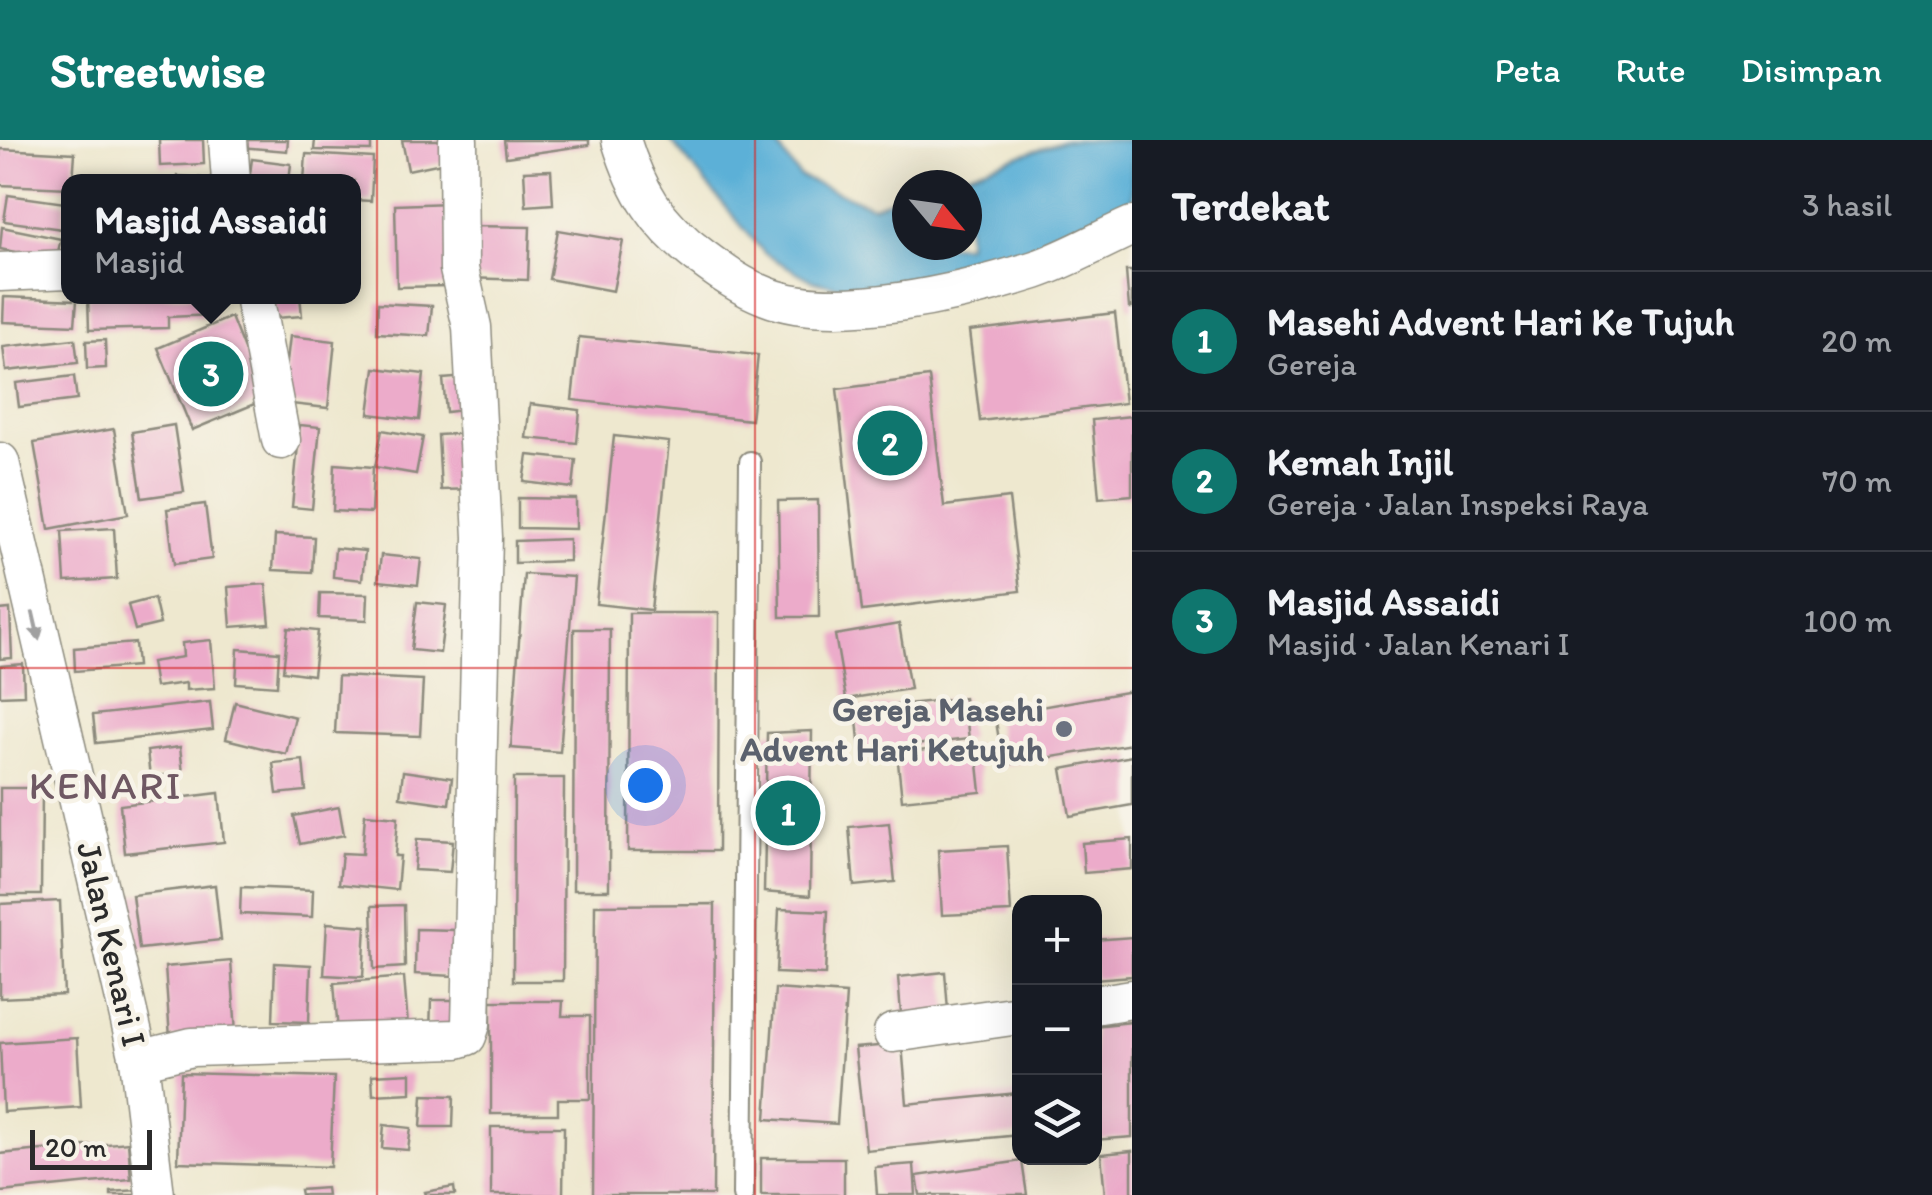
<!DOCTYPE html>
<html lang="id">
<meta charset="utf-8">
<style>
:root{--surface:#171b24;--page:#20242c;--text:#f1f3f6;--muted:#9ea1a6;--line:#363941;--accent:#0f766e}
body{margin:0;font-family:Itim,sans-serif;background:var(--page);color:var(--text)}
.controls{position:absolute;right:30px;bottom:30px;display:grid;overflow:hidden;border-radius:20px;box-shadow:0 10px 40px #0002}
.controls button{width:90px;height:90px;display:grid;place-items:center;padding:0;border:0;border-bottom:2px solid var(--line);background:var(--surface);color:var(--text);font:50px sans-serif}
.compass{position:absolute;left:892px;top:30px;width:90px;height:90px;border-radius:50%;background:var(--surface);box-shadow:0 10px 40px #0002;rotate:119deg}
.scale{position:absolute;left:30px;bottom:25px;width:122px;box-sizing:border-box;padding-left:10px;border:5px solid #2b2b2b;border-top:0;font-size:28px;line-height:35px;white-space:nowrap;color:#2b2b2b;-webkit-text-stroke:8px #f7f3e8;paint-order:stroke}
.you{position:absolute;left:645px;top:645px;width:35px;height:35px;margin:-25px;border:8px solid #fff;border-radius:50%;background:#1a73e8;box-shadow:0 0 0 15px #1a73e833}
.badge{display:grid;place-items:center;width:65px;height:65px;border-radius:50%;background:var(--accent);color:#fff;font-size:32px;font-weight:700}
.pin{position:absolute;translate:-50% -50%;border:5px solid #fff;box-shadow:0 2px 10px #0006}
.popup{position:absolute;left:61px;top:34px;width:300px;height:130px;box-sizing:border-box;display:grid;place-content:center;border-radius:20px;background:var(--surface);filter:drop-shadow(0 2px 8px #0005);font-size:32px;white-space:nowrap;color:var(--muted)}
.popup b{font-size:38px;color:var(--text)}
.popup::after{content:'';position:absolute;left:50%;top:100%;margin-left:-20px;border:20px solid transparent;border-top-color:var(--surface)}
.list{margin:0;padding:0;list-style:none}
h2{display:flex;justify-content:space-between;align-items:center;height:130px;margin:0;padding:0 40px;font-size:42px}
h2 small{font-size:32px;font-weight:400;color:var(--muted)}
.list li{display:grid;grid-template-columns:65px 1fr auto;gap:30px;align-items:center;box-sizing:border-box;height:140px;padding:0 40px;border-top:2px solid var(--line)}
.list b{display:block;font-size:38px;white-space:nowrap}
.list p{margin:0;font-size:32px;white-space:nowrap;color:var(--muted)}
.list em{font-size:32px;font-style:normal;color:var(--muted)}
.icon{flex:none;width:55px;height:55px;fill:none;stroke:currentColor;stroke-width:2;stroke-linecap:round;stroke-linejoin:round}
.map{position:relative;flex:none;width:1132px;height:1055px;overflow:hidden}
header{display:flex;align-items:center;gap:60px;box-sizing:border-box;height:140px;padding:0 50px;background:var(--accent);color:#fff}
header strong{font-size:48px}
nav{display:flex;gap:55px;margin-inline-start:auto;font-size:35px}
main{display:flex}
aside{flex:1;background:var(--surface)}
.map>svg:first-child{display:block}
.water{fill:#5bb0d7;stroke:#436e81;stroke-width:2.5}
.building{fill:#ecabca}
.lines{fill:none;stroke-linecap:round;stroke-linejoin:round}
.lane-casing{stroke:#8c8a7d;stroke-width:24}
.street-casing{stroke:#8c8a7d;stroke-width:41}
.lane{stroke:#fff;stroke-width:20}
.street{stroke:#fff;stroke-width:38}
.oneway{fill:#a0a0a0}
.grid{fill:none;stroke:#d62828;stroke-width:2.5;stroke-opacity:0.55}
.worship-dot{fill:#6b7280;stroke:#f7f3e8;stroke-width:4}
.labels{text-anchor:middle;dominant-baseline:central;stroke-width:9;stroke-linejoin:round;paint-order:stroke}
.worship-label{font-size:35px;font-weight:bold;fill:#5b616d;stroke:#f7f3e8;text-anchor:end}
.street-label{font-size:35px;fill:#2b2b2b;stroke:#f7f3e8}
.quarter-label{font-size:40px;letter-spacing:2.5px;fill:#6f5863;stroke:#f7f3e8}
</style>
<header>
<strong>Streetwise</strong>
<nav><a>Peta</a><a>Rute</a><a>Disimpan</a></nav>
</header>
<main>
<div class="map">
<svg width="1132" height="1055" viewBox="0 0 1132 1055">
<rect width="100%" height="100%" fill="#f7f3e8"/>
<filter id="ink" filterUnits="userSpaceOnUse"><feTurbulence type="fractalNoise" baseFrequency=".01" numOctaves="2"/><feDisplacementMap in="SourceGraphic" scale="20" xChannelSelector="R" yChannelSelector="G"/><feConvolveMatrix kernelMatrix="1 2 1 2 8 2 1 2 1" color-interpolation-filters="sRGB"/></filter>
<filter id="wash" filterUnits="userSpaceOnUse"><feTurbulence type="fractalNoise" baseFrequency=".0048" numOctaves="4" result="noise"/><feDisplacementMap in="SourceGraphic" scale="40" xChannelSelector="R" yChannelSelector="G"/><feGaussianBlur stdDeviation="2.25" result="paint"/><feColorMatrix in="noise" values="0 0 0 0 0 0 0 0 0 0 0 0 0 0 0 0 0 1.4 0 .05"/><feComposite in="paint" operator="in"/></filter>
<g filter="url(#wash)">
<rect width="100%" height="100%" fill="#eee8cf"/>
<!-- water -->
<path class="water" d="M670 0H773L800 37 872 66 907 54V105H967V45H934L1065 0H1132V70L1076 98 985 131 870 153 813 141 765 114Z"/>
<g id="blocks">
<!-- building -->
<g class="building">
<path d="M159 0H203L204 24 160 26Z"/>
<path d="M241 0H288L287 11 240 7Z"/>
<path d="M315 0H371V11L314 10Z"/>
<path d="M402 0H452L456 20 408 30Z"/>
<path d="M504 0H589V5L506 17Z"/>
<path d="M0 9 75 13 73 41H69V48L0 45Z"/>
<path d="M306 14 373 18 371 61 354 60V41H304Z"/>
<path d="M252 19 291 24 289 41H249Z"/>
<path d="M551 30 553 64 526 66 524 31Z"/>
<path d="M178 36 211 39V41H177Z"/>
<path d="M8 55 65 63 62 89 4 81Z"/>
<path d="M449 63 450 146 397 147 395 65Z"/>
<path d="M467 86 530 87 528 140 466 138Z"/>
<path d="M2 87 61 99 56 120 0 109Z"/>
<path d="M558 90 623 101 613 151 549 139Z"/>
<path d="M1126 131H1132V168H1129Z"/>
<path d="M88 156H214V175L168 177V188L89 190Z"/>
<path d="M274 156H300L302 176 275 178Z"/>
<path d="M4 157 77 160 75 185 3 182Z"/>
<path d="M378 163 432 166 429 196 377 193Z"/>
<path d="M1115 173 1125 263 980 281 969 191Z"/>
<path d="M231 177 264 260 192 290 158 208Z"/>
<path d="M290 196 335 201 328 268 282 263Z"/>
<path d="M579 197 758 215 751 280 572 260Z"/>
<path d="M75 199 78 223 6 231 3 207Z"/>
<path d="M105 200 106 228 87 229 86 201Z"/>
<path d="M375 228 424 234 419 280 369 274Z"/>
<path d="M74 236 77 260 19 267 16 243Z"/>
<path d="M466 237 470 269 446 272 443 239Z"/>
<path d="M929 237 944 366 1009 358 1020 451 862 471 837 249Z"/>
<path d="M530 264 580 270 577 303 526 298Z"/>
<path d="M1132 276V355L1099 358 1092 280Z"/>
<path d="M174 285 184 352 142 358 132 292Z"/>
<path d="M300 285 320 287 312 369 292 367Z"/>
<path d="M114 289 128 374 49 389 34 303Z"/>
<path d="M382 290 423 297 416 334 375 327Z"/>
<path d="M472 293 475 349 441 350 438 295Z"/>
<path d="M614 296 669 302 651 470 596 464Z"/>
<path d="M528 315 576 320 573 348 524 342Z"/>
<path d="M335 324 373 327 371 373 333 371Z"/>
<path d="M518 358 576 359V389L518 388Z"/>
<path d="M818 360 819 477H780L778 361Z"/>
<path d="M205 364 212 419 174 424 167 369Z"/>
<path d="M114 388 117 439 65 442 62 391Z"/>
<path d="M275 395 314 397 312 432 273 430Z"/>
<path d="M569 399V421L515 423V401Z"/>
<path d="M335 408 365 411 362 440 333 437Z"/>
<path d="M381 415 421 419 418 445 378 441Z"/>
<path d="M524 434 574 437 560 612 511 608Z"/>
<path d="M266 444 270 484 231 487 228 447Z"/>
<path d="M320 453 368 454 367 480 319 478Z"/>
<path d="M154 458 160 484 135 490 128 465Z"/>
<path d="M417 462 446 465 440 513 411 510Z"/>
<path d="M10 469 12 518 0 519V470Z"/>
<path d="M629 473H719L718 711H628Z"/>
<path d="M899 484 910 549 846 559 835 495Z"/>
<path d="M288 488 318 491 313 535 283 531Z"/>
<path d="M574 489H610L609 750H573Z"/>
<path d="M211 500 215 548 186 550V543L155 547 151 522 183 517 182 503Z"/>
<path d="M135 503 137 526 75 531 74 508Z"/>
<path d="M238 509 279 512 277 546 236 543Z"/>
<path d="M23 524 24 555 0 556V526Z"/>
<path d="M338 536 423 540 420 596 335 593Z"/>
<path d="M1132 551V604L1003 625 995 575Z"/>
<path d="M964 558 969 599 860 611 856 569Z"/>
<path d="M210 562 213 590 96 603 93 575Z"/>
<path d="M235 562 295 577 286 614 226 599Z"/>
<path d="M812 591 810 756 764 752 767 593Z"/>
<path d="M976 605 981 652 902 660 897 613Z"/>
<path d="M180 607 183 633 150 637 147 611Z"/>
<path d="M1132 616V665L1070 676 1062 629Z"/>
<path d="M303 620 306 651 277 654 273 623Z"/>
<path d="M403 631 452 638 449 664 400 657Z"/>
<path d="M514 638H564L563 841H513Z"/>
<path d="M0 648H42L41 755H0Z"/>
<path d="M219 653 224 702 125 713 120 665Z"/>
<path d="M339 667 344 695 300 704 294 676Z"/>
<path d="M365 674 398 677 395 716H400L397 750 339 744 342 713 362 714Z"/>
<path d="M889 683 895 742 854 746 849 687Z"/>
<path d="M417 699 453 701 450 732 414 730Z"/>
<path d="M1132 699V729L1084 733 1082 703Z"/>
<path d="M1007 706 1011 772 942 775 938 710Z"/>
<path d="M215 745 221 800 139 809 132 755Z"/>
<path d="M241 747 313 750 312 777 240 774Z"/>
<path d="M60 761 64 855 0 858V764Z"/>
<path d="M715 764 713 1055H593L595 765Z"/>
<path d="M404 765 405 827 374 829 372 766Z"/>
<path d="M779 769 828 771 825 835 776 833Z"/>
<path d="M327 783 366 786 363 837 324 835Z"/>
<path d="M416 789 455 790 454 836 415 834Z"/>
<path d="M1132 797V836L1094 839V800Z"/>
<path d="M231 821 236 893 170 898 165 827Z"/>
<path d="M275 823 311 825 309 882 273 881Z"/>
<path d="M945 832 949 883 902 887 898 837Z"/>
<path d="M404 837 408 886 338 892 334 843Z"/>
<path d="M775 849 846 854 837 984 766 979Z"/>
<path d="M431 860H464L463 893 430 892Z"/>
<path d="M491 861H563L562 876H590V959H558V974H491Z"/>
<path d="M1132 882V997L1094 1000V886Z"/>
<path d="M77 898 81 967 3 972 0 903Z"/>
<path d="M902 904 907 964 1019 953V995L866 1010 855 908Z"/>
<path d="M181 933 334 937 330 1027 178 1022Z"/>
<path d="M411 933V953L373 955 372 935Z"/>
<path d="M423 955 454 956 453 987H421Z"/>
<path d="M384 985 411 988 408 1010 382 1008Z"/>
<path d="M491 987H564L563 1055H491Z"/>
<path d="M128 1002 131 1039 0 1052V1014Z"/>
<path d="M1132 1011V1055H1105L1101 1014Z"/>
<rect x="761" y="1018" width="83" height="37"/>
<path d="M1022 1021 1027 1055H920L917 1036Z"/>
<path d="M914 1024 916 1055H877L875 1027Z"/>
<path d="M454 1047 455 1055H426L425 1052Z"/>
<path d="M326 1048 327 1055H301L300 1050Z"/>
<path d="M138 1050V1055H111V1052Z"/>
</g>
</g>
</g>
<g filter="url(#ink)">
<use href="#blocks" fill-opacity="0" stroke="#8c8a7d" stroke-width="2.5"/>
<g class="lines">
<!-- lane casing -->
<g class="lane-casing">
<path id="lane" d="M743 1055 750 322"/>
</g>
<!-- street casing -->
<g class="street-casing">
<g id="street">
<path d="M228 0 231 41"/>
<path d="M621 0C637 51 657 84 701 117 721 132 742 147 766 156 836 184 965 152 1035 130 1068 119 1100 100 1132 86"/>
<path d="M0 132 69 129"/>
<path d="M254 156 281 300"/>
<path d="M0 322 139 920 155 1055"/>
<path d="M1094 865 1132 859"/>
<path d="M893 893 1019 875"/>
<path d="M139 920 192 907 457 899 467 896 471 884 483 397 472 187 459 129 458 0"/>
</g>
</g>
<!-- lane -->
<use href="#lane" class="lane"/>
<!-- street -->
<use href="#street" class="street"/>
</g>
<!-- one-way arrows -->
<defs><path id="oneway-solid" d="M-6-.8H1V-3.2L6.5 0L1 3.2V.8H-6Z" transform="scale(2.5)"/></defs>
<use class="oneway" href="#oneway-solid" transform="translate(36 486) rotate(77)"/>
</g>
<!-- grid -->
<path class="grid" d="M377 0V1055M755 0V1055M0 528H1132"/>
<!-- markers -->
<circle class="worship-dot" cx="1064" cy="589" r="10"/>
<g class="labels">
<!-- worship labels -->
<g class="worship-label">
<text x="1044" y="569">Gereja Masehi<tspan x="1044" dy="40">Advent Hari Ketujuh</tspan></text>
</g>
<!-- street labels -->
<g class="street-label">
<text transform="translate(112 804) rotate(77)">Jalan Kenari I</text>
</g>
<!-- quarter labels -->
<g class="quarter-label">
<text x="106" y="645">KENARI</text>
</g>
</g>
</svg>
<div class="controls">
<button>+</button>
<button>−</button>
<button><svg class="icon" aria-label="layers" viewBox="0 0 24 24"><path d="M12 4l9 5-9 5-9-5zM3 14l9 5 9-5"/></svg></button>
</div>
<svg class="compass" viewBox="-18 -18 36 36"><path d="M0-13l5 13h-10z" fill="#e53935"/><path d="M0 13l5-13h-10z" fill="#9ea1a6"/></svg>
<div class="scale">20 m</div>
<div class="you"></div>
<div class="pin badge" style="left:788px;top:673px">1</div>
<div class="pin badge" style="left:890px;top:303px">2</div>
<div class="pin badge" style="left:211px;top:234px">3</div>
<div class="popup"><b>Masjid Assaidi</b>Masjid</div>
</div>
<aside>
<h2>Terdekat<small>3 hasil</small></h2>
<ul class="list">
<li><span class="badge">1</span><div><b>Masehi Advent Hari Ke Tujuh</b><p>Gereja</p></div><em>20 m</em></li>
<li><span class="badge">2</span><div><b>Kemah Injil</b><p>Gereja · Jalan Inspeksi Raya</p></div><em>70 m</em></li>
<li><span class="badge">3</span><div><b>Masjid Assaidi</b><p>Masjid · Jalan Kenari I</p></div><em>100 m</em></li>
</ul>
</aside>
</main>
